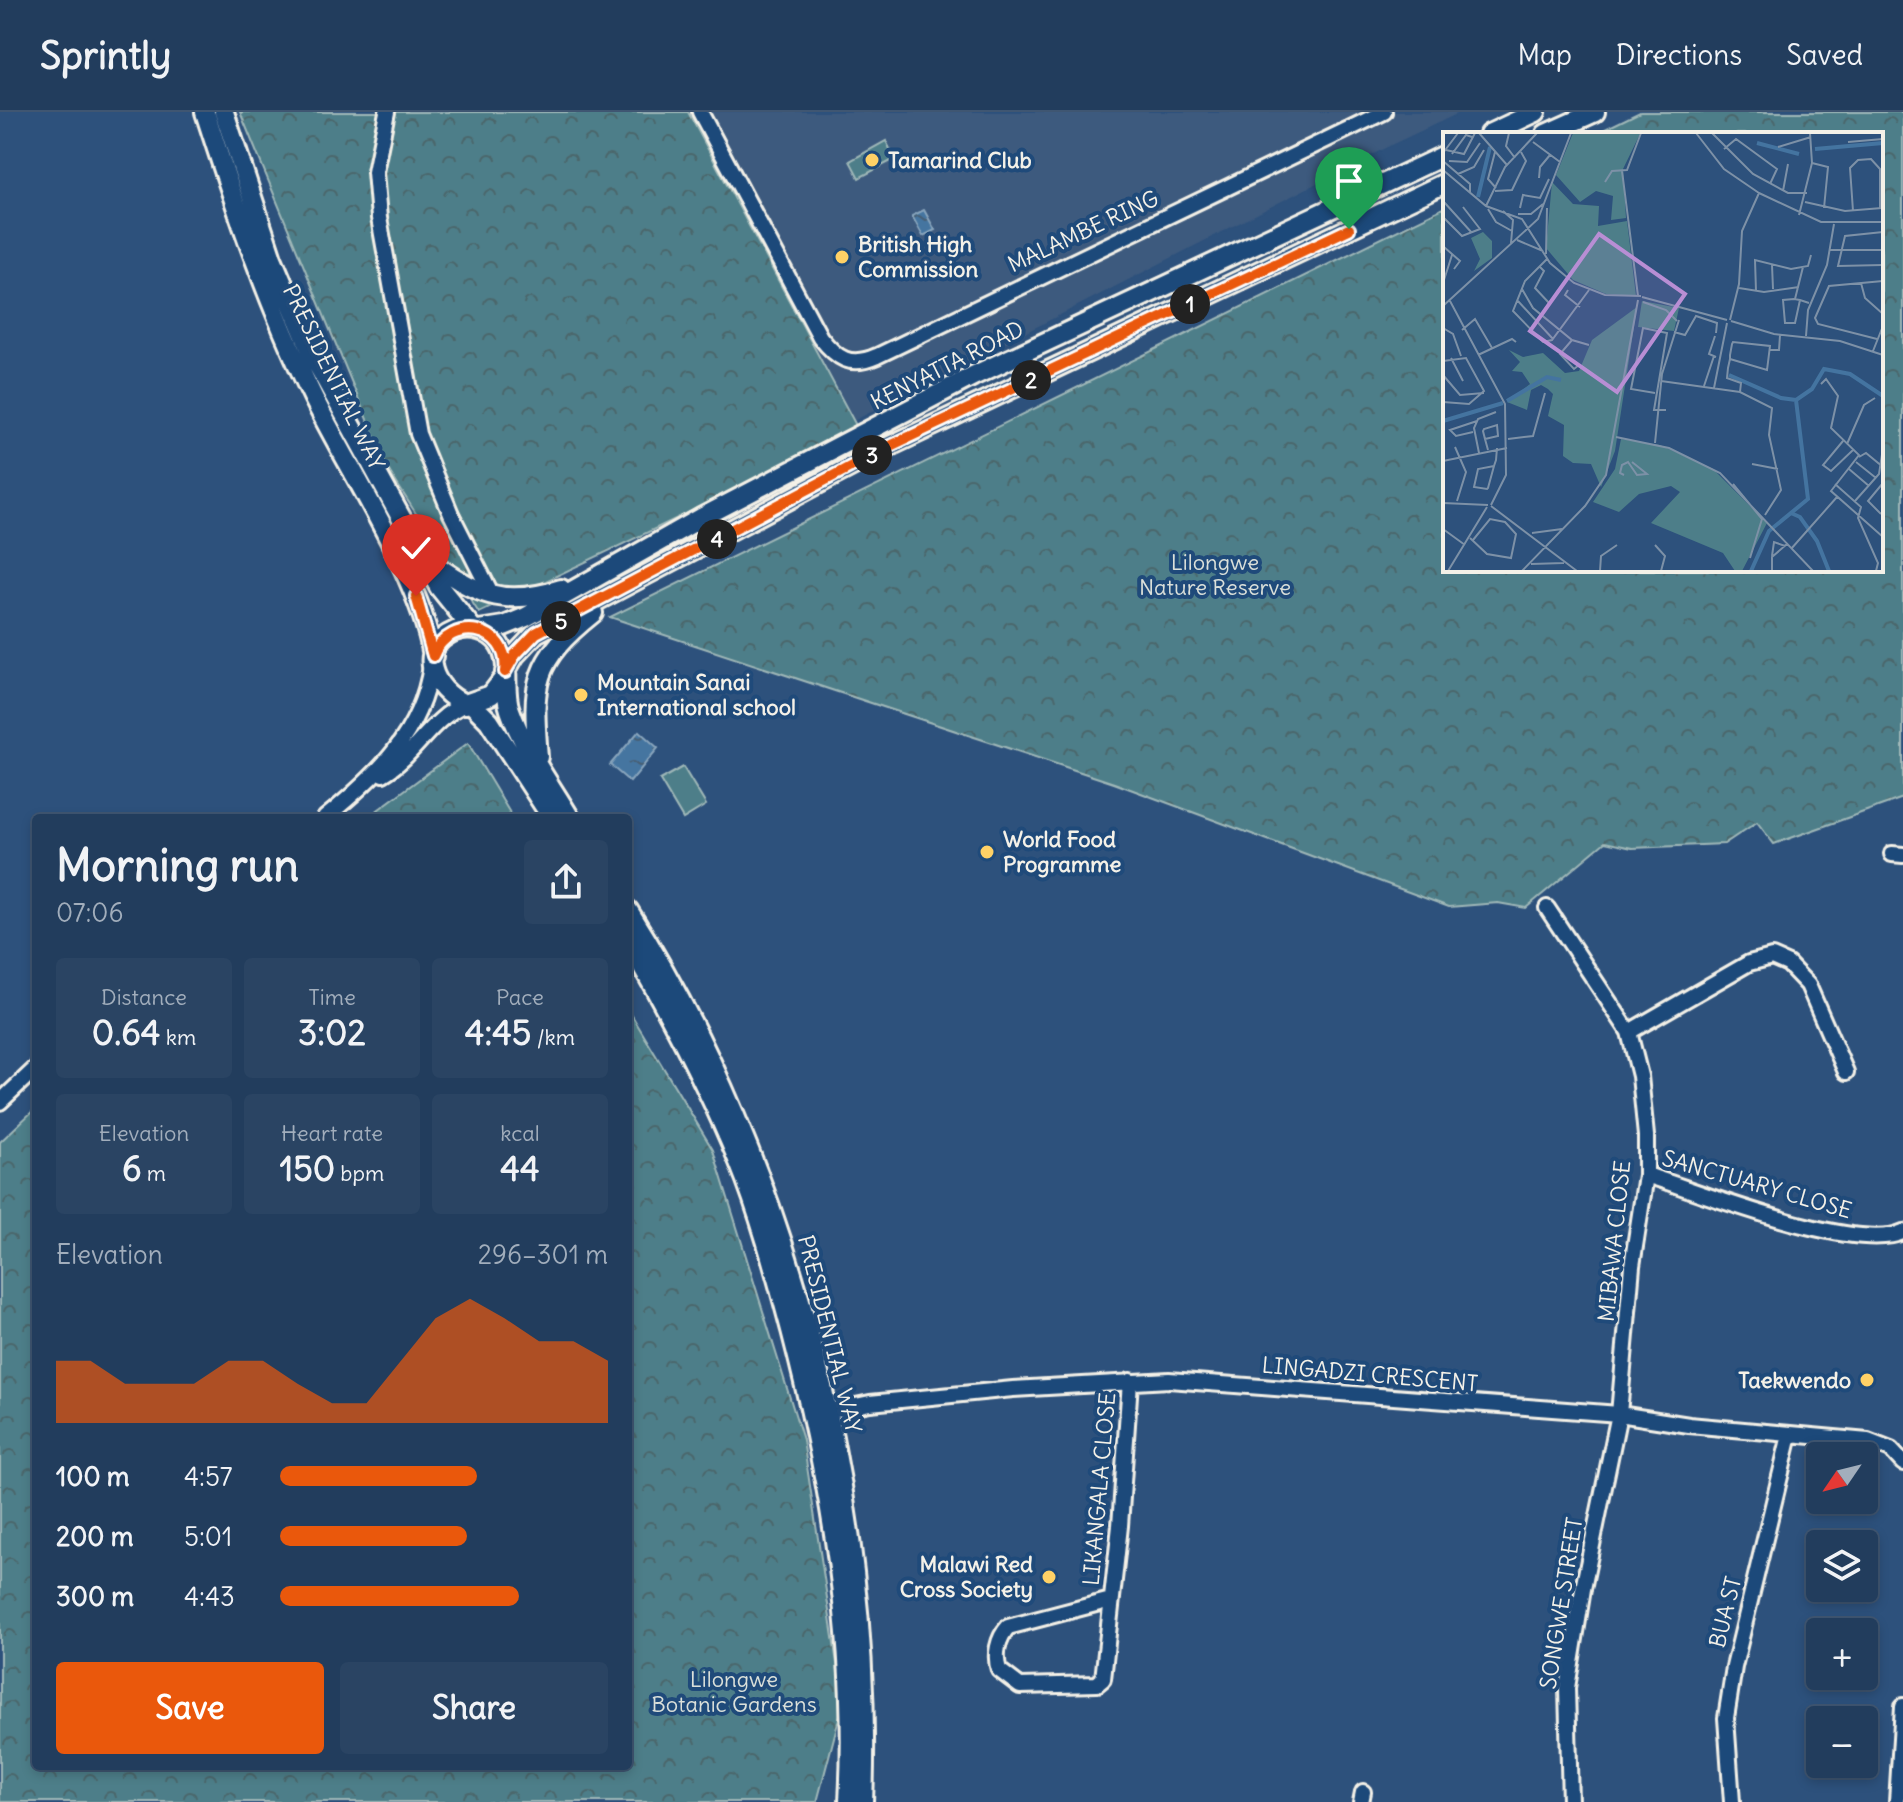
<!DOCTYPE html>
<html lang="en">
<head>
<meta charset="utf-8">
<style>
  :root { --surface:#223d5d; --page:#2a4463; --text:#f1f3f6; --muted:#a2aebc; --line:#3f5672; --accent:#ea580c }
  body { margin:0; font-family:Delius,sans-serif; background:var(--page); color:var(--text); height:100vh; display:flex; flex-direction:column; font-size:30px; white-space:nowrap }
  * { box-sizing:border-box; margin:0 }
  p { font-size:26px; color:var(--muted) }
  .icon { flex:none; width:44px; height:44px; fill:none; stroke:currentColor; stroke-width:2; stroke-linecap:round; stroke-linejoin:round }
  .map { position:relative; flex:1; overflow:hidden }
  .panel { position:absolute; left:32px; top:702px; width:600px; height:956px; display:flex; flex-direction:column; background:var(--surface); border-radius:8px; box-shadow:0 4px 12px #0003,0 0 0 2px var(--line) }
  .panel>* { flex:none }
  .needle { width:52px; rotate:235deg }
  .controls { position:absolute; left:1806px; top:1330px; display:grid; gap:16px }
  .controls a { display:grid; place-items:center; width:72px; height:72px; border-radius:8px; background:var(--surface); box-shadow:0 4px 12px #0003,0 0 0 2px var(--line); font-size:40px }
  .pin { position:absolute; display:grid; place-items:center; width:68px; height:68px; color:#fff; margin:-82px -34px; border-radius:50% 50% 50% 0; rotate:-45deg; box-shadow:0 0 8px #0007 }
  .pin .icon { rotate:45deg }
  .km { position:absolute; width:40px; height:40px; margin:-20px; border-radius:50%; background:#222; color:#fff; font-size:22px; line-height:40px; text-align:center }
  .round { display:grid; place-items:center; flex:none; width:84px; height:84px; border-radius:8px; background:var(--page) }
  .overview { display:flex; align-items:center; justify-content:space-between; height:136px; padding:0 24px }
  h1 { font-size:44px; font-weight:700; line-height:60px }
  .figures { display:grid; grid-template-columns:repeat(3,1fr); gap:12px; height:136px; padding:8px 24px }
  .figures div { display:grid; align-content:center; border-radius:8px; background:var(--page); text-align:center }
  .figures b { font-size:34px; font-weight:700 }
  .figures small { font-size:22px; font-weight:400 }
  .figures p { font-size:22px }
  .chart { height:224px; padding:16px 24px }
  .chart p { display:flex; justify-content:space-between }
  .chart svg { width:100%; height:144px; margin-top:8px; fill:var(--accent); opacity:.7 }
  .action { display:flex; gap:16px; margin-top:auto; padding:16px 24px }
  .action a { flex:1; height:92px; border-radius:8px; background:var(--accent); color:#fff; font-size:32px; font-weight:700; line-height:92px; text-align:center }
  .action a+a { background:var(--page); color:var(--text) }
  ul { padding:0 24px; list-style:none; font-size:26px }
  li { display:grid; grid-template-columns:128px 96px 1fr; align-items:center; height:60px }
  li i { height:20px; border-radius:10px; background:var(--accent) }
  header { display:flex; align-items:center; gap:48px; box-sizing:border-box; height:112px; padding:0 40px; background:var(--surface); border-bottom:2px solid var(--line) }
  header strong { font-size:38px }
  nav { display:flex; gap:44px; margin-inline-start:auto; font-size:28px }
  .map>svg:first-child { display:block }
  .built { fill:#3d5a7e }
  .forest { fill:url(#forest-crowns); stroke:#a0b8b8; stroke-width:2 }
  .green { fill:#4d7e89; stroke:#a0b8b8; stroke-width:2 }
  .water { fill:url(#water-ripples); stroke:#8aa6bd; stroke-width:2 }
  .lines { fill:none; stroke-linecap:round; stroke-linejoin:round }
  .street-casing { stroke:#f4f1e8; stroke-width:20 }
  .secondary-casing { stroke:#f4f1e8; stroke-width:24 }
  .street { stroke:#1f4a7a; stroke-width:14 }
  .secondary { stroke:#1f4a7a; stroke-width:18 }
  .route-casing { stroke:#fff; stroke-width:16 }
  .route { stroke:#ea580c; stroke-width:10 }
  .poi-dot { fill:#ffd166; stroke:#1f4a7a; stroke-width:3 }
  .labels { text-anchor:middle; stroke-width:8; stroke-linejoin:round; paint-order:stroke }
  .poi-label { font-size:22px; font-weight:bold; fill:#f4f1e8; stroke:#1f4a7a; text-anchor:start }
  .street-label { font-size:22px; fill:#f4f1e8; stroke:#1f4a7a }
  .park-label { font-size:22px; fill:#dbe0da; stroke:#1f4a7a }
  .inset-river { fill:none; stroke:#4474a0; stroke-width:4 }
  .inset-road { fill:none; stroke:#7d91a7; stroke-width:2 }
  .view { fill:#b88ed4; fill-opacity:0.15; stroke:#b88ed4; stroke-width:4 }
  .inset-edge { fill:none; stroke:#f4f1e8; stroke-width:4 }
</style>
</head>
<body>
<header>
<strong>Sprintly</strong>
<nav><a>Map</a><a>Directions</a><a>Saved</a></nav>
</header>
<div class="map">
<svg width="1903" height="1690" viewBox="0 0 1903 1690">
  <defs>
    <pattern id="forest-crowns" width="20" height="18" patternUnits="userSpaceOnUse" patternTransform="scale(2)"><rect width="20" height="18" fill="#4d7e89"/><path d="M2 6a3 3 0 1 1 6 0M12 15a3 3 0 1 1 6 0" fill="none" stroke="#4b666b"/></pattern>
    <pattern id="water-ripples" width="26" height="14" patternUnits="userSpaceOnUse" patternTransform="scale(2)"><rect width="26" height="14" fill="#4474a0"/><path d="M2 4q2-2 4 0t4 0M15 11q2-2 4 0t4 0" fill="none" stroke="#465e73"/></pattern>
  </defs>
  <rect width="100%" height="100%" fill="#2d517c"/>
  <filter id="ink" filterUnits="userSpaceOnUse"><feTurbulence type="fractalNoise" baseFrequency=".0125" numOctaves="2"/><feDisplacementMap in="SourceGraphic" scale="16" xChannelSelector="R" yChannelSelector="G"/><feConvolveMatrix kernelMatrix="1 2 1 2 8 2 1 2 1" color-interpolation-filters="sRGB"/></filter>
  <g filter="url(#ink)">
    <!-- built -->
    <path class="built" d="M284,0H1461L1393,32L487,497Z"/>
    <!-- forest -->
    <path class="forest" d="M240,0H688L859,319L479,501L387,356Z
      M1640,0H1903V686L1774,732L1757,710L1724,732L1632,736L1605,730L1526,796L1498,791L1449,795L1114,671L610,505L1445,95V458H1881V22H1595Z
      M468,631L513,706H367Z
      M628,897L713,1038L803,1328L843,1591L817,1690H0V1030L36,996V1654H628Z"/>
    <!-- green -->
    <path class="green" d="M886,29L895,47L859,66L850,49Z
      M683,655L706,693L683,707L660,668Z"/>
    <!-- water -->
    <path class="water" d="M924,98L935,118L923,124L912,104Z
      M639,619L658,636L630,670L610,653Z"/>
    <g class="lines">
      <defs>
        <path id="street" d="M387,0L375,60L379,106L418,322L451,402L491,481
          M700,0L820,225C837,247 850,256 877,244L1384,0
          M383,662C416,643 429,608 465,592
          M325,706C376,664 421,623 431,554
          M1892,742L1903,743
          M1547,796L1629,920L1640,964L1646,1024V1063L1632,1154L1619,1302L1583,1477L1567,1576L1570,1690
          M1629,920L1749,851L1772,845L1788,852L1808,873L1846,960
          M0,990L36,956
          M1646,1063C1701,1080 1855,1142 1903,1120
          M827,1300L870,1291L1013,1277L1169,1268L1619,1302L1689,1313L1868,1329L1891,1338L1903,1351
          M1111,1488L1008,1515C998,1526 994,1543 999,1558L1020,1574L1097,1572L1103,1567L1120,1414L1130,1269
          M1361,1690L1363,1680
          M1732,1690L1726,1606L1734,1555L1790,1323
          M1897,1690L1903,1594"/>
        <path id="secondary" d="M205,0C236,97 268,193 313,285C350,361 419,462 433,544
          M224,0L272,146L316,250L439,475L472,516
          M1489,22L1536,0
          M1546,22L1595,0
          M427,447C476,482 502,496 561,477
          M479,518L504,514L526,505L701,406L973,264L1445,43
          M505,560L515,543L536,521L888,335L1445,71
          M504,566L491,583L465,592C433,579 414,536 455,519C471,513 490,519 499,532C512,551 502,577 510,598C523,636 550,672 570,706
          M471,591L489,609L552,706
          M538,645C532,571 532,550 593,501
          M628,798C789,1052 875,1390 863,1690
          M628,829C669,900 708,974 739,1050C761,1104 776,1162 791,1218C831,1372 858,1531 849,1690"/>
      </defs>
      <!-- street casing -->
      <use href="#street" class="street-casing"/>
      <!-- secondary casing -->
      <use href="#secondary" class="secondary-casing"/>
      <!-- street -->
      <use href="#street" class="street"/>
      <!-- secondary -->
      <use href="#secondary" class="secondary"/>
    </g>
  </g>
  <g class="lines" filter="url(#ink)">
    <defs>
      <path id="route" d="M416,484L433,544C450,502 511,514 505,560L515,543L536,521L888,335L1349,117"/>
    </defs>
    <!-- route casing -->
    <use href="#route" class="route-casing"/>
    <!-- route -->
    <use href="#route" class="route"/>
  </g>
  <!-- markers -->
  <g class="poi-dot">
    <circle cx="872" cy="48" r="8"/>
    <circle cx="842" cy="145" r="8"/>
    <circle cx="581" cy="583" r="8"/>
    <circle cx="987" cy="740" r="8"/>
    <circle cx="1867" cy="1268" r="8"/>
    <circle cx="1049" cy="1465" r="8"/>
  </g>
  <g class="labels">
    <!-- poi labels -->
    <g class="poi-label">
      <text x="888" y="56">Tamarind Club</text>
      <text x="858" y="140">British High<tspan x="858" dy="25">Commission</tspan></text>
      <text x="597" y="578">Mountain Sanai<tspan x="597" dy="25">International school</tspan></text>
      <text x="1003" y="735">World Food<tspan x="1003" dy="25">Programme</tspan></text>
      <text x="1851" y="1276" text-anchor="end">Taekwendo</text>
      <text x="1033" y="1460" text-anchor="end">Malawi Red<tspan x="1033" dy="25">Cross Society</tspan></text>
    </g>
    <!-- street labels -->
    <g class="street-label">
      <text transform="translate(1083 119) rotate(-25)" y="8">MALAMBE RING</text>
      <text transform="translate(947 253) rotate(-27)" y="8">KENYATTA ROAD</text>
      <text transform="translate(334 265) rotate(64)" y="8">PRESIDENTIAL WAY</text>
      <text transform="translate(1757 1072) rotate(16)" y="8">SANCTUARY CLOSE</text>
      <text transform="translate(1614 1129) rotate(-84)" y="8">MIBAWA CLOSE</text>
      <text transform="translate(830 1222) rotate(76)" y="8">PRESIDENTIAL WAY</text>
      <text transform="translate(1370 1262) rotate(5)" y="8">LINGADZI CRESCENT</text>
      <text transform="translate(1099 1377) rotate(-85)" y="8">LIKANGALA CLOSE</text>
      <text transform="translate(1561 1491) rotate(-81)" y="8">SONGWE STREET</text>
      <text transform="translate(1725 1500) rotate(-76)" y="8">BUA ST</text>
    </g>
    <!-- park labels -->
    <g class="park-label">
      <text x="1215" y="458">Lilongwe<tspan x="1215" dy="25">Nature Reserve</tspan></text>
      <text x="734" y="1575">Lilongwe<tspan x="734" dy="25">Botanic Gardens</tspan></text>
    </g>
  </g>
  <!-- overview -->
  <g transform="translate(1443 20)">
    <rect width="440" height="440" fill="#2d517c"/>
    <path d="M130,1L197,2L180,37L183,86L168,88L170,64L153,59L137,70L113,43ZM109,50L130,72L156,74L155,94L184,89L193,164L163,162L130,148L103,116ZM199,169L236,176L231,199L195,195ZM194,175L172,319L158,355L148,332L130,331L120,324L121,293L105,284L110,262L105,257L98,253L88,258L84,278L64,270L87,252L79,240L69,239L77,230L66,218L80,225L100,221L122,241L136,239L149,208ZM178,307L217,313L270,337L324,391L299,439H292L280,421L208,391L237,360L228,354L196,362L176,380L150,370L172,337Z" fill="#4d7e89"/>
    <path d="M40,100L49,109V126L31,139L37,127L28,106Z" fill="#4d7e89"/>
    <path class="inset-river" d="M314,11L356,22M372,17L440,11M35,65L47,15M286,243L338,266L353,268M64,269L104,245L118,248M0,289L60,271M348,381L357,385L374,409L386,439M308,439L326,399L365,367L353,268L369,257L381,237L407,242L440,264"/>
    <path class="inset-road" d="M36,1L64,33M66,1L63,14L72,26M253,1L281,37L316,61L299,99L296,152L287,188M269,1L310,42L345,61H364M90,10L117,30M405,10L440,7M335,15L368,5M281,17L293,7L334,37L327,52M3,18L21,22L32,1M52,20L45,47L53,56M0,21L15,1M9,22L23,3L29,5M0,29L27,52V60M6,29L24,30L37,11M369,31L385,35L381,76M0,38L43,74L79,87L107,131L131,151L162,163L198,164M179,39L195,164M15,42L31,35L41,18M96,46L97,35L107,23M162,50L169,39L184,38L198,1M52,59L69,58L83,29L78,20M340,59L345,32M316,61L378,90H440M1,70L29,101M362,70L402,79L439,76M43,74L62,35L94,1M77,76L80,63L97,66L106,47M45,77L53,90L69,99M60,79L70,88L68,111M410,79L407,36L415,28L428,27L437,37V77M75,82H88L100,72M356,83L369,31L367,1M0,85L19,104L37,97L20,75M440,100L402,104L395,134L440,133M74,108L100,119M1,115L17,129L11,137M387,118H440M103,122L104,76M104,127L82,149L70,179L100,210L109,208L146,158M329,133L330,157M96,134L101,139L92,156L107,172M0,151L9,123M418,151L422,166L440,182M296,156L321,160L356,155M79,157L90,176L129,208L146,213M125,158L122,163L137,175M313,159L312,128L348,137L365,134L368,123M199,165L284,188M352,167L360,135M74,168L110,207M357,168L352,191H342L340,168L351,167L357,168L366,171M7,169L62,272L63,343L48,373M200,170L223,178L234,189M0,174L95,87L128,1M288,189L331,202L397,209L440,223M0,196L10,202L18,224M19,198L32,187L49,216M231,200L242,203L253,184L274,191L273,201M272,204L266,222L273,225M363,204L365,178L384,133L391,92M434,207L375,192L372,186L386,154L440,149M129,208L117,222L131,237L136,233M327,218H336L337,203M430,219L440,194M35,223L69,207L73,210M8,226L20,249M287,227L324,238L327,214L290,210L289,212L287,223V227L285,236L284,246L298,251L297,260M0,229L23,226L41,259L26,272L0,270M0,243L17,263L41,261M218,249L297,260L329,276L326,303L338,358L322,383M378,252L383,247L395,264L388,296L416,323L388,359L440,405M261,254L271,224M271,256L284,191M212,261L188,257L200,196L224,201L211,278H223M30,300L13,304L7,298L34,289M173,305L226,316L277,341L370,439M42,307L55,304L54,293L41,297L40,299L42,307L45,318M65,307L90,304L102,261M400,309L380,333L388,339L410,318M212,311L219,242L236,188M404,312L421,273L432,266M12,315L23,340L14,369M36,321L31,296L35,287L53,280M416,325L423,321L440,335M0,329L64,316M413,330L433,346M309,332L335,337M51,334L35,337L31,355L44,357L45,356L51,334L53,328L54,316M406,337L426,354M181,343L177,341L179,333L185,330L194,343L204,342L189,330M290,352L319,387L307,426M392,352L418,375L415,386L435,431L433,439M412,369L436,342L440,316M0,371L45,373M48,374L134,439M438,382L425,369L440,351M0,397L22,413M89,401L119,397M27,406L44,422L68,426L73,402L62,390L47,387L30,408M212,413L222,424L218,439M348,417L394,365M329,424L331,410L342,414M88,432L121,431M5,439L44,375M79,439L142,374L163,343L195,168M157,439L158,424L174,413M329,439V425L344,412"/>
    <path class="view" d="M156,102L242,162L174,260L87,199Z"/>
    <rect width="440" height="440" class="inset-edge"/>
  </g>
</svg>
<div class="controls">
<a><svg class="needle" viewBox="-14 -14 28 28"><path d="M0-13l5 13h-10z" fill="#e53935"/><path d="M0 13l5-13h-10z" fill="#a2aebc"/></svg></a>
<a><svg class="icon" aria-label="layers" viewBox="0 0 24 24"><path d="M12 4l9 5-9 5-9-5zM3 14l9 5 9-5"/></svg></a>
<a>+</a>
<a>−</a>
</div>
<div class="pin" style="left:1349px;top:117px;background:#1e9e55"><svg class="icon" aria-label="arrive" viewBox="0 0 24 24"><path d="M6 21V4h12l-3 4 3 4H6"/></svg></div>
<div class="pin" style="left:416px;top:484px;background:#d93025"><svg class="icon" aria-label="check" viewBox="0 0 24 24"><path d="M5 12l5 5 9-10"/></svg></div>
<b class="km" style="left:1190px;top:192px">1</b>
<b class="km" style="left:1031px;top:268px">2</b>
<b class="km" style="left:872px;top:343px">3</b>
<b class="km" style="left:717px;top:427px">4</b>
<b class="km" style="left:561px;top:509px">5</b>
<section class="panel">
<div class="overview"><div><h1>Morning run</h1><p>07:06</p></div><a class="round"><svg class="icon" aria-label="share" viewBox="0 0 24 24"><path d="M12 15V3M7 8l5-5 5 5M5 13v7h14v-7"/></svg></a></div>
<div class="figures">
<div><p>Distance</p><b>0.64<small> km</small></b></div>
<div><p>Time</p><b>3:02</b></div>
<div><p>Pace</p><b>4:45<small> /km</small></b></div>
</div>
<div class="figures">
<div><p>Elevation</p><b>6<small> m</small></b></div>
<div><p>Heart rate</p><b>150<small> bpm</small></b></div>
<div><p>kcal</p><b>44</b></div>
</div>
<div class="chart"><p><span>Elevation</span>296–301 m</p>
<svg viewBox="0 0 160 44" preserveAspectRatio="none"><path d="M0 44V25L10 25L20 32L30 32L40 32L50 25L60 25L70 32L80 38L90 38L100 25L110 12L120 6L130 12L140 19L150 19L160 25V44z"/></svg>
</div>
<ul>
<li><b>100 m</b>4:57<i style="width:60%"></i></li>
<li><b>200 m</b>5:01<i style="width:57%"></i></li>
<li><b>300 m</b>4:43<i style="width:73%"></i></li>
</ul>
<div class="action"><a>Save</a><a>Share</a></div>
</section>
</div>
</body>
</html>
